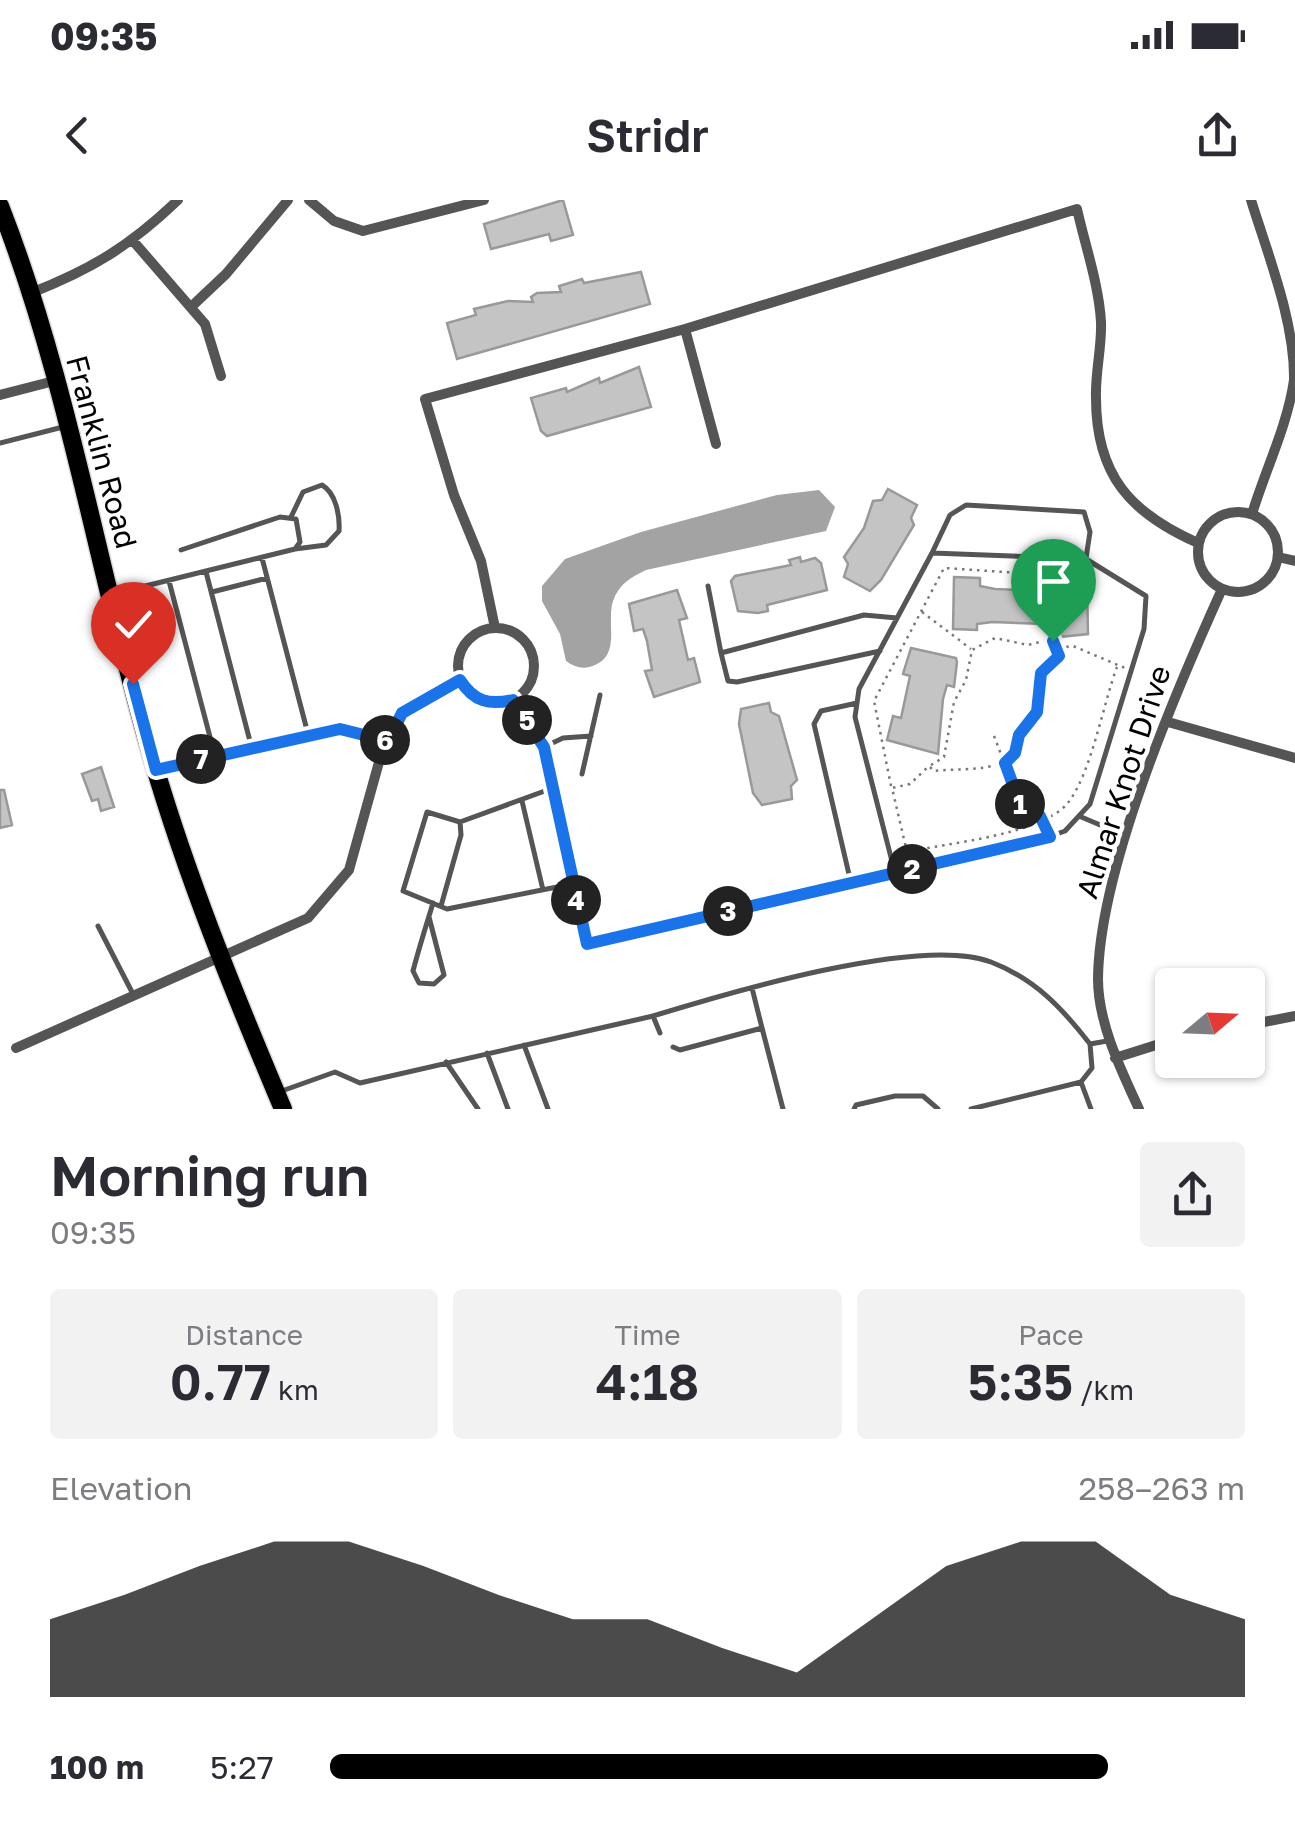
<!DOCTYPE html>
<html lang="en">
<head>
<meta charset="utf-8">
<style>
  :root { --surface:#fff; --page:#f2f2f3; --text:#2b2b33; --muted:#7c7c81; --accent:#000 }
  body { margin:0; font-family:"Golos Text",sans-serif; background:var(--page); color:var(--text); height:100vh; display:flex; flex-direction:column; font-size:38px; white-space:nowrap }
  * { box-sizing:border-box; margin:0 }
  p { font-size:32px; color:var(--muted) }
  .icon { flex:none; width:55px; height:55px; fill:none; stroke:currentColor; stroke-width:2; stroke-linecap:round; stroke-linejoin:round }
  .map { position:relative; height:909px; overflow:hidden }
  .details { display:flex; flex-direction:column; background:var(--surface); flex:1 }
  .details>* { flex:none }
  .needle { width:65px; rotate:71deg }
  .tools { position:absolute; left:1155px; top:768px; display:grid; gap:20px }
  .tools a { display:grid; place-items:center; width:110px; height:110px; border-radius:10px; background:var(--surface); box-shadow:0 2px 8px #0004; font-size:50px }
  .pin { position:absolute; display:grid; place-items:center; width:85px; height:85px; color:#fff; margin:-102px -42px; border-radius:50% 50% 50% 0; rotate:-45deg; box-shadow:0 0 10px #0007 }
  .pin .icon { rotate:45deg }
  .km { position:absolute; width:50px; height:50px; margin:-25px; border-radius:50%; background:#222; color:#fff; font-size:28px; line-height:50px; text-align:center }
  .round { display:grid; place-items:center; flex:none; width:105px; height:105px; border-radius:10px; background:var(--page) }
  .headline { display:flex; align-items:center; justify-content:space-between; height:170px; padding:0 50px }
  h1 { font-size:55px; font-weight:600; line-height:75px }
  .stats { display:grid; grid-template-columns:repeat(3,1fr); gap:15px; height:170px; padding:10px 50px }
  .stats div { display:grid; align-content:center; border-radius:10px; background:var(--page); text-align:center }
  .stats b { font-size:50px; font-weight:600 }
  .stats small { font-size:28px; font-weight:400 }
  .stats p { font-size:28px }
  .chart { height:280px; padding:20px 50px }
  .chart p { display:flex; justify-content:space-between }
  .chart svg { width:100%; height:180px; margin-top:10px; fill:var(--accent); opacity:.7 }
  ul { padding:0 50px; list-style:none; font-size:32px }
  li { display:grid; grid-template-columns:160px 120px 1fr; align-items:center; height:75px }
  li i { height:25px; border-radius:12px; background:var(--accent) }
  .status { display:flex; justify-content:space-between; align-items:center; height:70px; padding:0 50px; background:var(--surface); direction:ltr }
  .status svg { height:28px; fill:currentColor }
  header { display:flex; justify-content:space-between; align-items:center; height:130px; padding:0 50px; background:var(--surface); font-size:45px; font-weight:600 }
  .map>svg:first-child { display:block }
  .water { fill:#a3a3a3 }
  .building { fill:#c4c4c4; stroke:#999; stroke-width:2.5 }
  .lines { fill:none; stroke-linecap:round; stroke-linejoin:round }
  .primary-casing { stroke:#dbdbdb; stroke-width:21 }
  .path { stroke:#777; stroke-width:2.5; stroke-dasharray:2.5 5; stroke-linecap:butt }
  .service { stroke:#555; stroke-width:5 }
  .minor { stroke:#555; stroke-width:10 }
  .primary { stroke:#000; stroke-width:18 }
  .route-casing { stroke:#fff; stroke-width:20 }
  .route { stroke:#1a73e8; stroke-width:12 }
  .labels { text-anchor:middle; stroke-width:9; stroke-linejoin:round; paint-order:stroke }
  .street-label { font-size:30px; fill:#000; stroke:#fff }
</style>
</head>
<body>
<div class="status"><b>09:35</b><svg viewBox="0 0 49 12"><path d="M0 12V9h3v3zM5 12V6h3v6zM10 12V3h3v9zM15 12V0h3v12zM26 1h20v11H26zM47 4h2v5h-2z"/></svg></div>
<header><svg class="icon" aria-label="back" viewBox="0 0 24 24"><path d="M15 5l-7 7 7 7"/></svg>Stridr<svg class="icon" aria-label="share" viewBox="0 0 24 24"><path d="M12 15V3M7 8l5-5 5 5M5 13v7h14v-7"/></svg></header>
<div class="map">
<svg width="1295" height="909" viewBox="0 0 1295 909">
  <rect width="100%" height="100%" fill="#fff"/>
  <!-- water -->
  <path class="water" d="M819,290L835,307L826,331L646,370C631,377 619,384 613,401C606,423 621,454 595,465C584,470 576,468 566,461L560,434L542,401V386L565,359L641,332L777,295Z"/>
  <!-- building -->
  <path class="building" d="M563,0L573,35L551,41L549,34L491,49L484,24Z
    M641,72L650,104L457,159L447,123L476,115L474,109L508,101L533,102L531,97L537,93L561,92L559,86L582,79L584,83Z
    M639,167L651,207L547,236L541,231L531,198L566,188L567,192L599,178L600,183Z
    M888,289L917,305L911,318L914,325L881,380L870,391L844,377L848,364L844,357L864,328L873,301L882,300Z
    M800,357L801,362L815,358L821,363L827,390L767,405L768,411L758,413L738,411L731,381L735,376L791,365L789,360Z
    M954,377L980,378V386L995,389L1046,391L1061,389V382L1087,384L1088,434L1059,437V428L1046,424L992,422L977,424V430L953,429Z
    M677,390L687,418L679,420L688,460L694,458L700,482L654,497L645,471L652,470L647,441L643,429L634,431L629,404Z
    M911,448L956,458L957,462L954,487L947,485L943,499L938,554L887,540L893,516L901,518L910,476L903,474Z
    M769,503L771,512L779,516L797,580L791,586L792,599L762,605L753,593L739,524L741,509Z
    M101,567L114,607L101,611L98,599L92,601L82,574Z
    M0,590H4L12,625L0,628Z"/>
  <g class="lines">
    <defs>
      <path id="primary" d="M0,6C69,182 98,373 151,554C186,675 234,793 283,909"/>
    </defs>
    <!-- primary casing -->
    <use href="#primary" class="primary-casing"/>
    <!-- path -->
    <path class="path" d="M922,412L971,449
      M1117,467C1103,504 1091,575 1067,604C1040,635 947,643 907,652L892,588L910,584L929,566L934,571C957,568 992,572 1011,558L1019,535L1037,512L1041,473L1058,458L1059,448L1073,446L1125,468
      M994,536L1020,604L1040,617L1045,626
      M931,565L944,557L954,502L966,480L972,450L995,438L1028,445L1048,440L1059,447
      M891,586L874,501L944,368L1079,377"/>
    <!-- service -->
    <path class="service" d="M0,243L63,227
      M291,317L303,292L322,285C336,293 340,316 339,331L326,345L295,349
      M932,353L950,315L966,305L1084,312L1090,332L1086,358
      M262,358L308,534
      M206,372L252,549
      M169,381L215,556
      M708,386L721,453L864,415L897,418
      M212,392L267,378
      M113,394L295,349L300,342L296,319L280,317L181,350
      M721,453L728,481L737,482L880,451
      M513,500L544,547L587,744L1032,643L1065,631L1090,604L1144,429L1146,396L1086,359L932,353L859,489L855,517L895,673
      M544,547L563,538L591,536
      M158,570L340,529L386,541
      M582,574L600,495
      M553,588L460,622L427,612L403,691L447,709L572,684
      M522,601L543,690
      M1079,616L1126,636
      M851,683L814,524L821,511L857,503
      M441,706L461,635L460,622
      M429,717L444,775L434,784L419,783L413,771C419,748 426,726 433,703
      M98,726L133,794
      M752,788L762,828
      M653,816C728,793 920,735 991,762C1035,779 1062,808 1090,844
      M524,845L548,909
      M673,847L680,850L762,828L783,909
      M487,853L508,909
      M446,862L478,909
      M1081,882L1091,909
      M279,892L335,872L360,883L653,816L660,833
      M854,909L856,905L895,896H923L938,909
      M971,909L1081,882L1092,868L1090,844L1107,841"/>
    <!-- minor -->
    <path class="minor" d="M309,0L334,21L363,31L484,0
      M1251,0C1268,55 1295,122 1294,180C1288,224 1265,271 1252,314
      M134,42L205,124L221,176
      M31,93C92,69 130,46 178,0
      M191,107L226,74L288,0
      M685,129L716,244
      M0,195L54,181
      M1198 352a40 40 0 1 1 80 0a40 40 0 1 1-80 0Z
      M1278,357L1295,361
      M495,428L481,361L454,295L425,199L685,129L1077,9C1085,45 1099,85 1101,122C1102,147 1095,173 1096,198C1096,275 1130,313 1198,343
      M458 466a38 38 0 1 1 76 0a38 38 0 1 1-76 0Z
      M1168,522L1295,558
      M1248,825L1295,816
      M16,848L308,718L349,670L381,555L403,513L461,480
      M1115,858L1172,840
      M1139,909C1121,870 1098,823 1098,779C1099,669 1176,491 1222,389"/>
    <!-- primary -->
    <use href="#primary" class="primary"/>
  </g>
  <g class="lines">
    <defs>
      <path id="route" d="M133,484L156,570L340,529L388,541L402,513L460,480C474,502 489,505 513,500L544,547L587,744L1050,637L1040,616L1020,604L1005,563L1015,553L1019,535L1037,512L1041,473L1059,456L1053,441"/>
    </defs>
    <!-- route casing -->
    <use href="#route" class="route-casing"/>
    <!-- route -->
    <use href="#route" class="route"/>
  </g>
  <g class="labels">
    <!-- street labels -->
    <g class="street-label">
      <text transform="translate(101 252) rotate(75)" y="10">Franklin Road</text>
      <text transform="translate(1124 582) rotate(-72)" y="10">Almar Knot Drive</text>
    </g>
  </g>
</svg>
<div class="tools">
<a><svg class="needle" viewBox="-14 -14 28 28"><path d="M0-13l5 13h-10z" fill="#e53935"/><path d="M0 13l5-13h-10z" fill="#7c7c81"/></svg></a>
</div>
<div class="pin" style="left:1053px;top:441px;background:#1e9e55"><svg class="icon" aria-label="arrive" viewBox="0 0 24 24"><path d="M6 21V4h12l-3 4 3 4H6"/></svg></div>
<div class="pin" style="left:133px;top:484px;background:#d93025"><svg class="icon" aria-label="check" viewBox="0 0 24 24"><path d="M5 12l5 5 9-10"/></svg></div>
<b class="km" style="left:1020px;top:604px">1</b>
<b class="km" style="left:912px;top:669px">2</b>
<b class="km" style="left:728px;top:711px">3</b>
<b class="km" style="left:576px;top:700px">4</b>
<b class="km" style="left:527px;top:520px">5</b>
<b class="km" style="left:385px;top:540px">6</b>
<b class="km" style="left:201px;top:559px">7</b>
</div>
<section class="details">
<div class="headline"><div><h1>Morning run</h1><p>09:35</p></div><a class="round"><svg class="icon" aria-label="share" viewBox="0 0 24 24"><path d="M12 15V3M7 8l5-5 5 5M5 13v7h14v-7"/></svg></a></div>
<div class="stats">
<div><p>Distance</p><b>0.77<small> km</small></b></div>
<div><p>Time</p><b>4:18</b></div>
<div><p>Pace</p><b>5:35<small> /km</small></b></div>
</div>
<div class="chart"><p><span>Elevation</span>258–263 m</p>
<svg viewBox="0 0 160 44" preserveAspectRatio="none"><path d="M0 44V25L10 19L20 12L30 6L40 6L50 12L60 19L70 25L80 25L90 32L100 38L110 25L120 12L130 6L140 6L150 19L160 25V44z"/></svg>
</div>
<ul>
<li><b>100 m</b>5:27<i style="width:85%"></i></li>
</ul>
</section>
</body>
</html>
